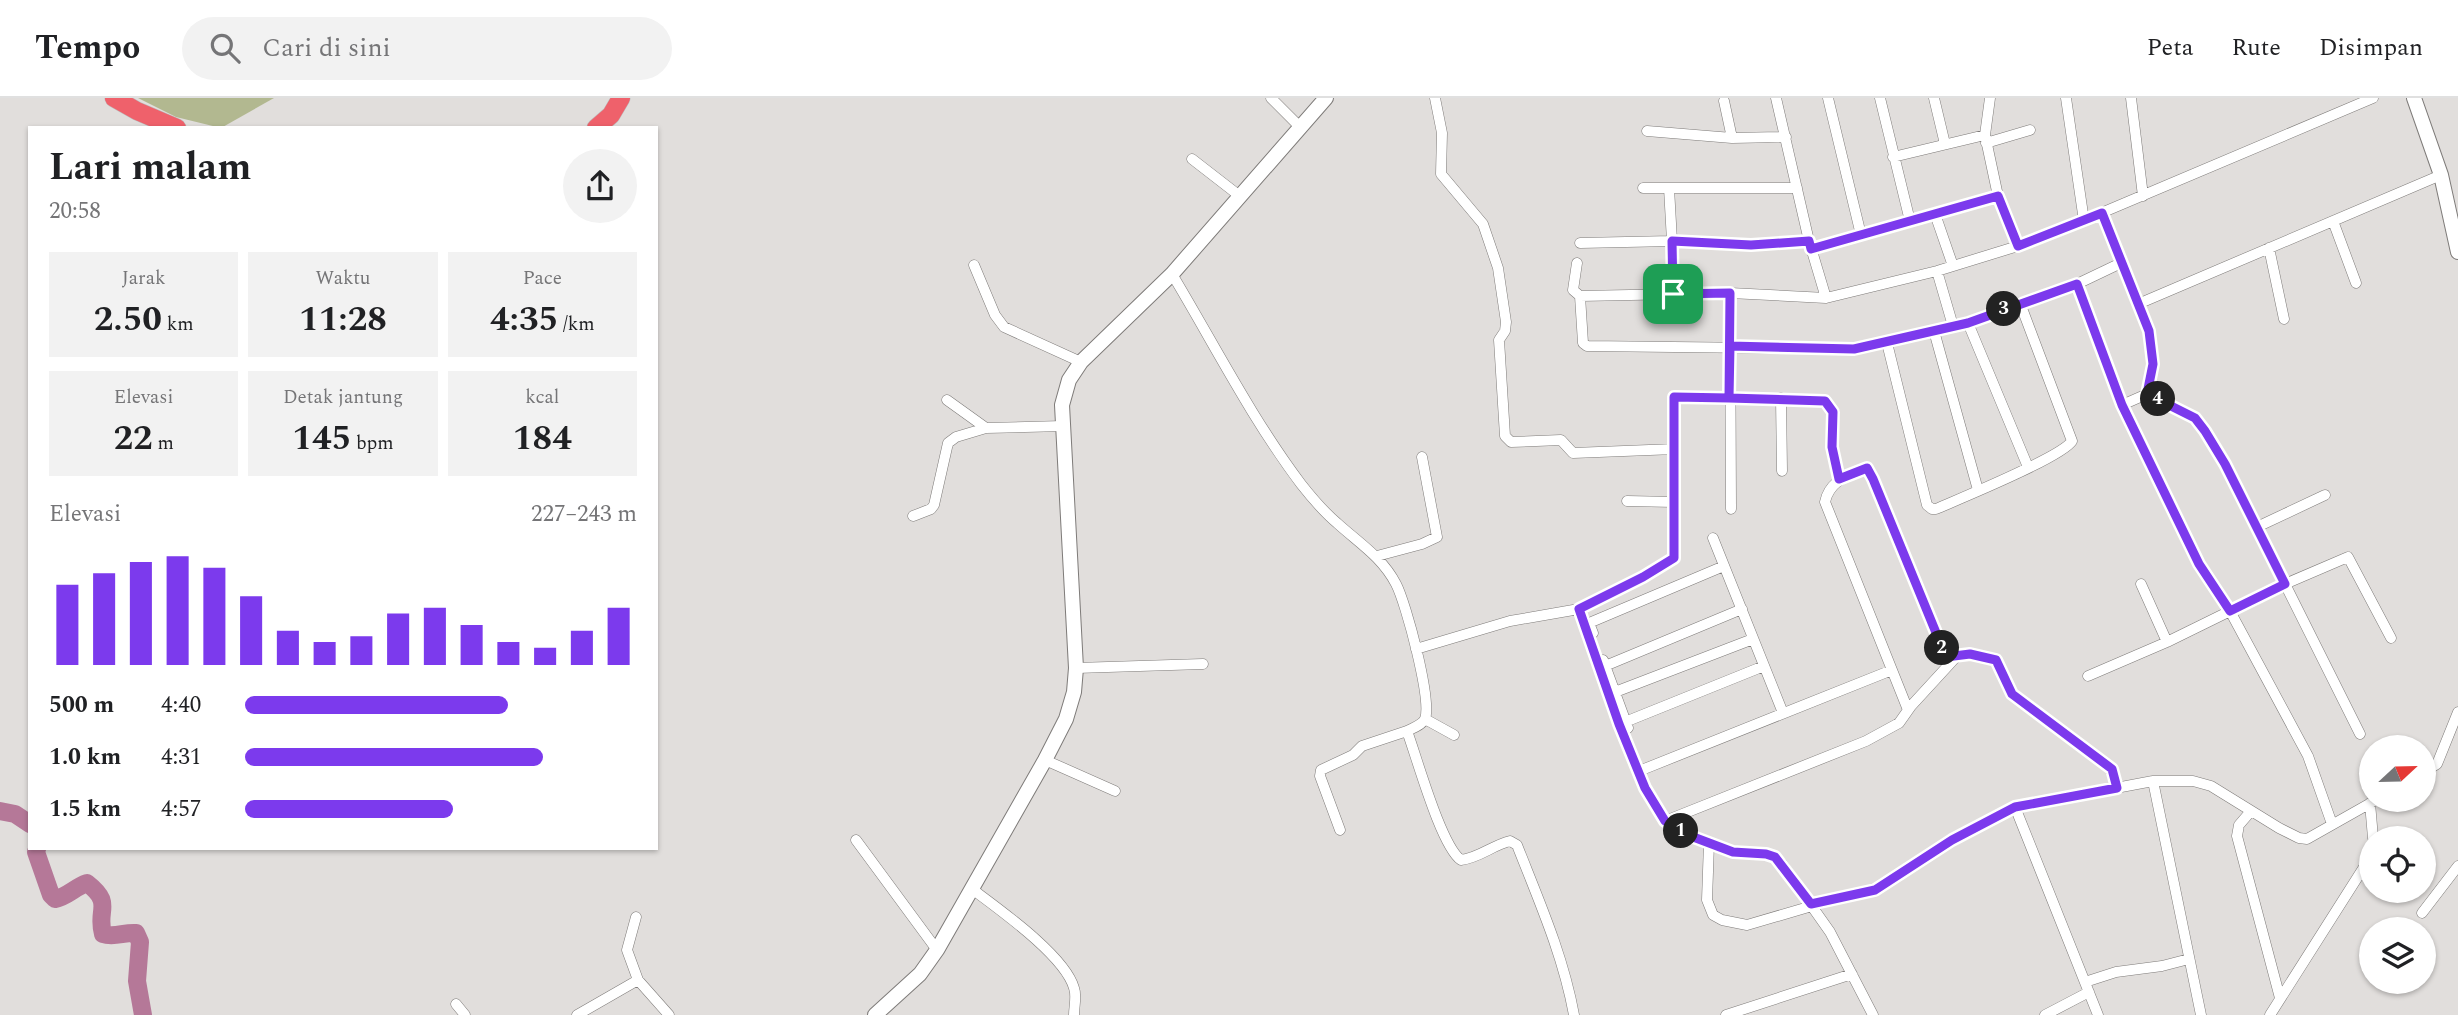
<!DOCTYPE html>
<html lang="id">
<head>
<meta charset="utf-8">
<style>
  :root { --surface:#fff; --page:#f2f2f2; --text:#202124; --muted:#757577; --line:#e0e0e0; --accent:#7c3aed }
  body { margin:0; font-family:Spectral,serif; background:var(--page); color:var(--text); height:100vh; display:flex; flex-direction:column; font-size:26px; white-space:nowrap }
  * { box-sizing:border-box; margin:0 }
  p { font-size:23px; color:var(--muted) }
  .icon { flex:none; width:38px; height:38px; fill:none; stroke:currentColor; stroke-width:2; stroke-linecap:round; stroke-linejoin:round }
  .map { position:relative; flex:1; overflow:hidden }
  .panel { position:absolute; left:28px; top:28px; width:630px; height:724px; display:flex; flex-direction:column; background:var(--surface); border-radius:0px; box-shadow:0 2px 5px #0004 }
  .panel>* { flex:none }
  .needle { width:46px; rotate:68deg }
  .fabs { position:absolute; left:2359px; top:637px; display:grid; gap:14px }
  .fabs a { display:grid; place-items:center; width:77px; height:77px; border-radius:50%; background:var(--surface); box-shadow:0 2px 5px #0004; font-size:35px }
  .pin { position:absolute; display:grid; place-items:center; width:60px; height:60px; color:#fff; margin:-30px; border-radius:14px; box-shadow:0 4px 10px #0006 }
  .km { position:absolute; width:35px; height:35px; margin:-18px; border-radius:50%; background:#222; color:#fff; font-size:19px; line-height:35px; text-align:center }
  .round { display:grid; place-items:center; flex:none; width:74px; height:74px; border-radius:37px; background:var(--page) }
  .headline { display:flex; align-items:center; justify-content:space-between; height:119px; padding:0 21px }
  h1 { font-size:38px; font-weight:700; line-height:52px }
  .stats { display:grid; grid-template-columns:repeat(3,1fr); gap:10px; height:119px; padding:7px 21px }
  .stats div { display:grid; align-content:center; border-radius:0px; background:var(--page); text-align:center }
  .stats b { font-size:35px; font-weight:700 }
  .stats small { font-size:19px; font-weight:400 }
  .stats p { font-size:19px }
  .chart { height:196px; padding:14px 21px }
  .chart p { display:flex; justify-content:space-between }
  .chart svg { width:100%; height:126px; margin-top:7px; stroke:var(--accent); stroke-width:6 }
  ul { padding:0 21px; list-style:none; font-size:23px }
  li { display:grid; grid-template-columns:112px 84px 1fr; align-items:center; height:52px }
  li i { height:18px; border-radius:9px; background:var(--accent) }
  header { display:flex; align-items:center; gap:42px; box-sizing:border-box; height:98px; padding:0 35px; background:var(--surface); border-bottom:2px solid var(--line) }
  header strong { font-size:33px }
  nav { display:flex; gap:38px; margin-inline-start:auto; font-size:24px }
  .search { width:490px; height:63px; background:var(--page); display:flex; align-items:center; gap:18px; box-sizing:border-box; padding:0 24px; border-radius:38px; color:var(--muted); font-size:26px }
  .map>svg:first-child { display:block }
  .green { fill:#b2b890 }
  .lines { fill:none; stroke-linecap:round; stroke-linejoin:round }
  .river { stroke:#b57898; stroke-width:18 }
  .street-casing { stroke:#7e7b79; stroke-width:11 }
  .secondary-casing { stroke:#7e7b79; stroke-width:16 }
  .highway-casing { stroke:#bbb; stroke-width:19 }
  .street { stroke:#fff; stroke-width:10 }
  .secondary { stroke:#fff; stroke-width:14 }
  .highway { stroke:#ef616b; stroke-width:18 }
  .route-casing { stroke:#fff; stroke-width:14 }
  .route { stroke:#7c3aed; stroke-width:9 }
</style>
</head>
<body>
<header>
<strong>Tempo</strong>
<div class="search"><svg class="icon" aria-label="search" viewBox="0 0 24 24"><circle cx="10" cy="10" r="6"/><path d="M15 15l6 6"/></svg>Cari di sini</div>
<nav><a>Peta</a><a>Rute</a><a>Disimpan</a></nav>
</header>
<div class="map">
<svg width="2458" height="917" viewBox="0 0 2458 917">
  <rect width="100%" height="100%" fill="#e1dedc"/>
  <!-- green -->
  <path class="green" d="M138,0H274L221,30L176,19Z"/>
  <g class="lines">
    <!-- river -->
    <path class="river" d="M0,713L15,716L30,726
      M37,751L36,754L51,797L55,801C67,799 75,789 87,785C114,806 96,811 103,836C114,840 124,834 136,835L140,844L137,883L143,917"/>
    <defs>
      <path id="street" d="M1271,0L1301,30
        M1435,0L1442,35L1441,76L1483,126L1498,170L1506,224L1505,233L1499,242L1505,338L1511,344L1561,342L1573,355L1675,351
        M1776,0L1809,143L1826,200
        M1828,0L1861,137
        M1880,0L1910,123
        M1934,0L1945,46
        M1990,0L1985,37L1998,98
        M2066,0L2084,123
        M2131,0L2143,98
        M1724,3L1732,40
        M1647,33L1732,40L1786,39
        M1986,45L2030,32
        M1893,59L1985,37
        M1192,61L1241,99
        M1643,90H1797
        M1935,116L1953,168
        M2333,123L2356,185
        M1580,145L1672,143L1669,90
        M2269,150L2284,221
        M1811,151L1998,98L2018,148
        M1577,165L1573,192L1580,198
        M2121,165L2077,186L1968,225L1854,251L1587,248L1583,245L1580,198L1730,195L1826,200L1937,173L2018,148L2061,132L2373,0
        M974,167L995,217L1004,229L1081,264
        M1937,173L1953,228
        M1172,176C1214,246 1252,321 1301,386C1312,400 1324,414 1337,425C1359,445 1382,459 1396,486C1406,505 1432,602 1425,621C1422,627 1413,630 1407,633C1417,660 1441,748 1461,762C1479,760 1493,747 1510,743L1517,747C1539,803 1563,857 1574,917
        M2077,186L2122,307L2199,466L2230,513L2308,658L2332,726
        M1730,195L1731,411
        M1673,196L1672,143L1751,147L1809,143
        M2138,206L2441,77
        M1968,225L2028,369
        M1934,233L1978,392
        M1887,245L1927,407L1932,411H1936C1959,401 2062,359 2072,343L2020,205
        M1781,300L1782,373
        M947,302L986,330L1063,328
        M2122,307L2147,296
        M1627,403L1674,404
        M913,418L931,411L934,407L948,345L956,339L986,330
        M2257,429L2325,397
        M1713,440L1783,615
        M1377,458L1422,446L1437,439L1422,359
        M2141,486L2167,544
        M1579,511L1612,608L1645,690L1665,723L1688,737L1733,754L1766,756L1775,759L1782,766L1830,834L1873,917
        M1593,535L1589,525L1724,468
        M1416,551L1510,523L1579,511L1643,479L1673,460L1674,299L1825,303L1834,314L1832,349L1839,381
        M1603,562L1628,630
        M1605,568L1742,511
        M1076,570L1203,566
        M1892,572L1825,404C1829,384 1849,375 1867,371L1873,381L1946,559H1956
        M2088,578L2167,544L2285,486L2225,366L2205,333L2195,320L2147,296L2153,266L2149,233L2102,115
        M1615,594L1753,541
        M1425,621L1454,637
        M1625,624L1764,568
        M2360,636L2285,486L2348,459L2391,540
        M1045,662L1115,693
        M1644,671L1892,572L1908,612
        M2424,674L2437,666L2458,614
        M2153,683L2201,917
        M2370,705L2373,740
        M2015,709L2098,917
        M2251,713L2239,727L2237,738L2280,900
        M1665,723L1866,643L1899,625L1911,608L1956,559L1970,556L1996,562L2012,595L2112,671L2117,690
        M1340,732L1320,678L1321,672L1353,657L1362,648L1407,633
        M856,742L937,852
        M1709,745L1707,802L1713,817L1722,822L1747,827L1812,808
        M972,791C1000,812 1065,858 1074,890C1077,898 1074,908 1074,917
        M1811,806L1875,792L1952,742L2015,709L2153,683H2193L2211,688L2279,730L2299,740L2307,741L2376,702
        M2422,815L2458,768
        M636,819L627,852L638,882
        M2085,884L2116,874L2162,868L2189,861
        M456,906L465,917
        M577,917L638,882L669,917
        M1726,917L1852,876
        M2045,917L2089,894
        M2270,917L2371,758"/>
      <path id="secondary" d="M2414,0L2441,77L2458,154
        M875,917L920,876L937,852L1045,662L1066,621L1074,594L1076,570L1062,307L1069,282L1081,264L1172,176L1326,0"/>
      <path id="highway" d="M114,0L137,13L177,30
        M596,30L611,17L621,0"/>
    </defs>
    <!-- street casing -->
    <use href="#street" class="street-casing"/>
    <!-- secondary casing -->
    <use href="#secondary" class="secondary-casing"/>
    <!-- highway casing -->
    <use href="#highway" class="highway-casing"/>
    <!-- street -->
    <use href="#street" class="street"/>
    <!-- secondary -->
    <use href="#secondary" class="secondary"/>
    <!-- highway -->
    <use href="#highway" class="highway"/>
  </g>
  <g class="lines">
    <defs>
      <path id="route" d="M1673,196L1730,195L1729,300L1674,299V460L1643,479L1579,511L1619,626L1645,690L1665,723L1688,737L1733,754L1766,756L1775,759L1811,806L1875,792L1952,742L2015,709L2117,690L2112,671L2012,596L1996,562L1970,556L1946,559L1873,381L1867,370L1839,381L1832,349L1833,314L1825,303L1729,300L1730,248L1854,251L1968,225L2077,186L2122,307L2199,466L2230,513L2285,486L2225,366L2205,333L2195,320L2147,296L2153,266L2149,233L2102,115L2018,148L1998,98L1811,151L1809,143L1751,147L1672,143L1673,196"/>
    </defs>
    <!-- route casing -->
    <use href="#route" class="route-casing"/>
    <!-- route -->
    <use href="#route" class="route"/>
  </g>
</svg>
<div class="fabs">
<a><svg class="needle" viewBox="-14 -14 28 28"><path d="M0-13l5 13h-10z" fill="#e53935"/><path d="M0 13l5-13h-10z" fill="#757577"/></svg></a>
<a><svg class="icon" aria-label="locate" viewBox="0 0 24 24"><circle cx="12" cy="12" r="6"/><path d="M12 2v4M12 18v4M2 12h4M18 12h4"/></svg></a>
<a><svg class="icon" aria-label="layers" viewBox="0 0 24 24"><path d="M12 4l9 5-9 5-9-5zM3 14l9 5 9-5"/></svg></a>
</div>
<div class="pin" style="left:1673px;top:196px;background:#1e9e55"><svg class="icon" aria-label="arrive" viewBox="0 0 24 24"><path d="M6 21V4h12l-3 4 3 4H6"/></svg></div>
<b class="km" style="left:1681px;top:733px">1</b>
<b class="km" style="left:1942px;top:550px">2</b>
<b class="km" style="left:2004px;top:211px">3</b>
<b class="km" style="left:2158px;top:301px">4</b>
<section class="panel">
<div class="headline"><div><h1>Lari malam</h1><p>20:58</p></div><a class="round"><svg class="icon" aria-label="share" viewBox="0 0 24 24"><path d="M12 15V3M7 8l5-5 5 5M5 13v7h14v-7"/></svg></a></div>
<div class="stats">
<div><p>Jarak</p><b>2.50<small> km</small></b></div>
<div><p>Waktu</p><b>11:28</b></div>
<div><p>Pace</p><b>4:35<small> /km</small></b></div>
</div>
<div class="stats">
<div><p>Elevasi</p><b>22<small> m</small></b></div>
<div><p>Detak jantung</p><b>145<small> bpm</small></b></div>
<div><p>kcal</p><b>184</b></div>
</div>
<div class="chart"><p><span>Elevasi</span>227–243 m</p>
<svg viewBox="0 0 160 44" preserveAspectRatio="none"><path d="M5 44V16M15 44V12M25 44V8M35 44V6M45 44V10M55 44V20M65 44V32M75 44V36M85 44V34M95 44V26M105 44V24M115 44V30M125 44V36M135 44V38M145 44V32M155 44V24"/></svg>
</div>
<ul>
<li><b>500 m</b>4:40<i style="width:67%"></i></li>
<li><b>1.0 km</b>4:31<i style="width:76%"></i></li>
<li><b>1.5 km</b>4:57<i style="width:53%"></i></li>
</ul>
</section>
</div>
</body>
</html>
